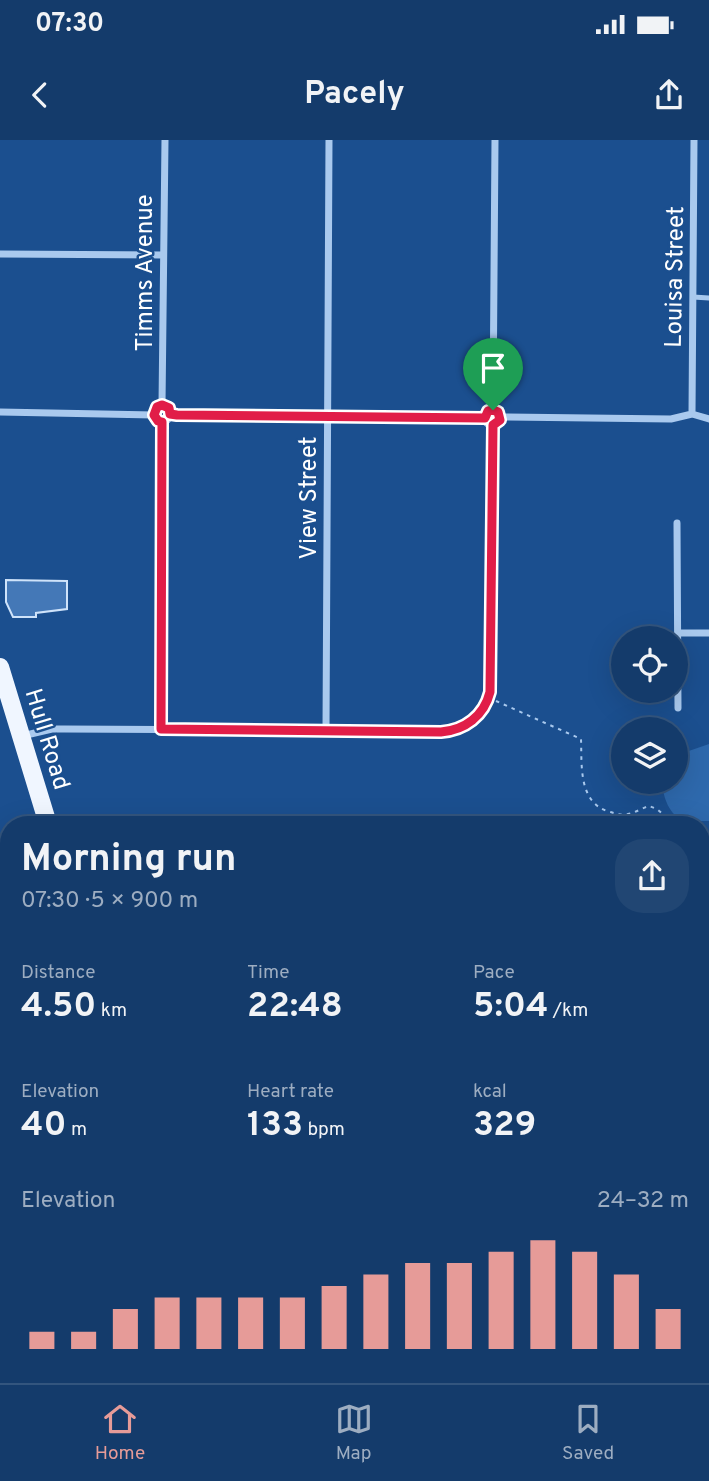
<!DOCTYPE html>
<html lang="en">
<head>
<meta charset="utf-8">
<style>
  :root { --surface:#143b6b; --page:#214673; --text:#f1f3f6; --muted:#9dadc1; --line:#33557e; --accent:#e69b98 }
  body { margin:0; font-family:Overpass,sans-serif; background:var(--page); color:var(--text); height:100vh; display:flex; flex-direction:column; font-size:26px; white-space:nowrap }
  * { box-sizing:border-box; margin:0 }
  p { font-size:23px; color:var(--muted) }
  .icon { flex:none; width:38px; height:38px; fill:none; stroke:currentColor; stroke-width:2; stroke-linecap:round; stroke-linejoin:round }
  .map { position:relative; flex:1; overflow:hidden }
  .side { position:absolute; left:0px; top:676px; width:710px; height:569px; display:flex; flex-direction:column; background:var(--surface); border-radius:28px 28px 0 0; box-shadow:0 7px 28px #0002,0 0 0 2px var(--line) }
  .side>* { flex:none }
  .controls { position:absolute; left:611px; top:486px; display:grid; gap:14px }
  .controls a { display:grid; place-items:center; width:77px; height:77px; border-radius:50%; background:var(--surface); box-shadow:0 7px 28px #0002,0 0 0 2px var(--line); font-size:35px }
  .pin { position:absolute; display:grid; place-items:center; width:60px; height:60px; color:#fff; margin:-72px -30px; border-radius:50% 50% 50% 0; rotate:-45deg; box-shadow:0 0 7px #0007 }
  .pin .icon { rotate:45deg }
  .round { display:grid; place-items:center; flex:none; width:74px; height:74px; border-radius:28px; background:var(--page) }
  .head { display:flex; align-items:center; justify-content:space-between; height:119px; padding:0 21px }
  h1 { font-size:38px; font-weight:700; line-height:52px }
  .figures { display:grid; grid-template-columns:repeat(3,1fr); gap:10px; height:119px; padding:7px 21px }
  .figures div { display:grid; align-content:center }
  .figures b { font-size:35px; font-weight:700 }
  .figures small { font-size:19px; font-weight:400 }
  .figures p { font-size:19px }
  .chart { height:196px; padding:14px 21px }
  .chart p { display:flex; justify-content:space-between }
  .chart svg { width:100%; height:126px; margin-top:7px; stroke:var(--accent); stroke-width:6 }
  .status { display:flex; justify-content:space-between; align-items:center; height:49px; padding:0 35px; background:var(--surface); direction:ltr }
  .status svg { height:19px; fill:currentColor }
  header { display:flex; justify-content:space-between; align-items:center; height:91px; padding:0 21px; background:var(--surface); font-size:32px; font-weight:700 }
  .dock { display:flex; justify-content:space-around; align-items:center; height:98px; border-top:2px solid var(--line); background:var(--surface); font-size:19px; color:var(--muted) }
  .dock a { display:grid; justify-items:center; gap:4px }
  .dock .active { color:var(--accent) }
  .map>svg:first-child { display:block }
  .green { fill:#2e69ad }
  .building { fill:#4478b7; stroke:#cfe3fa; stroke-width:2 }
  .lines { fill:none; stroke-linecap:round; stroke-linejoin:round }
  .path { stroke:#a9c9ee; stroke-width:2; stroke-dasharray:3.5 5; stroke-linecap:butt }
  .service { stroke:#a9c9ee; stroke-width:5 }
  .minor { stroke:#a9c9ee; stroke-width:7 }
  .primary { stroke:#f0f6ff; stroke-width:18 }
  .route-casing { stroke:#fff; stroke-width:14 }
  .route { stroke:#e11d48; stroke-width:9 }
  .labels { text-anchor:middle; stroke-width:5; stroke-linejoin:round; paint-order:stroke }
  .street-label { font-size:24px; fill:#fff; stroke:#1b4f8f }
</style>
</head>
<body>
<div class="status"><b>07:30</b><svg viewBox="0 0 49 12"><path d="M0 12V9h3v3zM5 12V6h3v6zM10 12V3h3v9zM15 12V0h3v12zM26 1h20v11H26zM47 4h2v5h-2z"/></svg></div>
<header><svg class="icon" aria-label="back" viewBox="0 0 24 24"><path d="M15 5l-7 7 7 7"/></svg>Pacely<svg class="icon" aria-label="share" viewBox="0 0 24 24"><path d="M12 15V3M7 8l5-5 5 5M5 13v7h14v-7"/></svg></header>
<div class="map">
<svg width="709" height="1243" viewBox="0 0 709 1243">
  <rect width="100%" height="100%" fill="#1b4f8f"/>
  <!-- green -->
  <path class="green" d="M709,604V681C701,681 693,681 685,680C669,677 663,656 662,642H676V618L683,613Z"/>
  <!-- building -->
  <path class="building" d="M6,440L67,441V469L36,473V477H13L6,462Z"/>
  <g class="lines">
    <!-- path -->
    <path class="path" d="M496,561L581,599C582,624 578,661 607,671C614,673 621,676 628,674C635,673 642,668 649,666L657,669L674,684"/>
    <!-- service -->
    <path class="service" d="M693,157L709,158
      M702,919L709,918"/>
    <!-- minor -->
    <path class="minor" d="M0,114L163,115
      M162,265L165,0
      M154 274a8 8 0 1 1 16 0a8 8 0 1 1-16 0Z
      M484 277a8 8 0 1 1 16 0a8 8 0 1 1-16 0Z
      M493,270L495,0
      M0,272L154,275
      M170,274L485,278
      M692,274L694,0
      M500,277L671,279L692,274L709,279
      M677,383L678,568
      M678,493H709
      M161,589L162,282
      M326,591L329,0
      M22,596L52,589H64L441,591C465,590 484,575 490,552L493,285
      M0,784L9,781
      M702,855H709
      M0,973H9
      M702,1051L709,1050
      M702,1216L709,1215
      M153,1243L163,1236
      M463,1243L467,1239L477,1236"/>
    <!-- primary -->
    <path class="primary" d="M0,527L48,684
      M397,1236L406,1243"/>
  </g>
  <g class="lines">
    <defs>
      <path id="route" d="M162,265L169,268L170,274L177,275L485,278L488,271L493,270L498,272L500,280L493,285L490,552C484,576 465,590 441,592L161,589L162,282L158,281L154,275L157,267Z"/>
    </defs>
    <!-- route casing -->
    <use href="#route" class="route-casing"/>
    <!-- route -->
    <use href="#route" class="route"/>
  </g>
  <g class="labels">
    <!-- street labels -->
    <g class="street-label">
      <text transform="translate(144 133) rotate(-90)" y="8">Timms Avenue</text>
      <text transform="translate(674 137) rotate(-89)" y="8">Louisa Street</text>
      <text transform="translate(308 358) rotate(-90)" y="8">View Street</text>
      <text transform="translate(48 599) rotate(73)" y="8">Hull Road</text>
    </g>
  </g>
</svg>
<div class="controls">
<a><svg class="icon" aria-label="locate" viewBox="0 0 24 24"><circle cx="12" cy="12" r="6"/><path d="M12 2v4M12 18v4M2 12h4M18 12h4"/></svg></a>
<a><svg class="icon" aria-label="layers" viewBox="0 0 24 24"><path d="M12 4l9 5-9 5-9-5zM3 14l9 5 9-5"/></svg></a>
</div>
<div class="pin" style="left:493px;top:270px;background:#1e9e55"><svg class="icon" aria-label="arrive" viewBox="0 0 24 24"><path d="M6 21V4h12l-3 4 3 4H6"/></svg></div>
<section class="side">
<div class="head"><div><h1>Morning run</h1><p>07:30 · 5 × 900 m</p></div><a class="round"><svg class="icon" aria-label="share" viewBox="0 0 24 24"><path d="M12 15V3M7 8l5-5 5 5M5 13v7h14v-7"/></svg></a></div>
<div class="figures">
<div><p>Distance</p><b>4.50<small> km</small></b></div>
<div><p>Time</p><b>22:48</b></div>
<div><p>Pace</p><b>5:04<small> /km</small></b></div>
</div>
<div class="figures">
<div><p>Elevation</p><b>40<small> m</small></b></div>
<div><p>Heart rate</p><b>133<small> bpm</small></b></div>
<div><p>kcal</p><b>329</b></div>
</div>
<div class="chart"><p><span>Elevation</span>24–32 m</p>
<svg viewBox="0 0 160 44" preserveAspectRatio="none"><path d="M5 44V38M15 44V38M25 44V30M35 44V26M45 44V26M55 44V26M65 44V26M75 44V22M85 44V18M95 44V14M105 44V14M115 44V10M125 44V6M135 44V10M145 44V18M155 44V30"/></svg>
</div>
</section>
</div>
<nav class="dock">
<a class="active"><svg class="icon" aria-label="home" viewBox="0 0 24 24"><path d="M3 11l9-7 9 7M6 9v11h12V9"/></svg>Home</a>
<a><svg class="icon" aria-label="map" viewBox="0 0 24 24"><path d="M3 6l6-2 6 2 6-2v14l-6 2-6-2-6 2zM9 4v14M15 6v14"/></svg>Map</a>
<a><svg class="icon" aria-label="saved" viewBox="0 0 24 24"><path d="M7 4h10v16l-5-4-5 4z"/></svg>Saved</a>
</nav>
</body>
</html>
